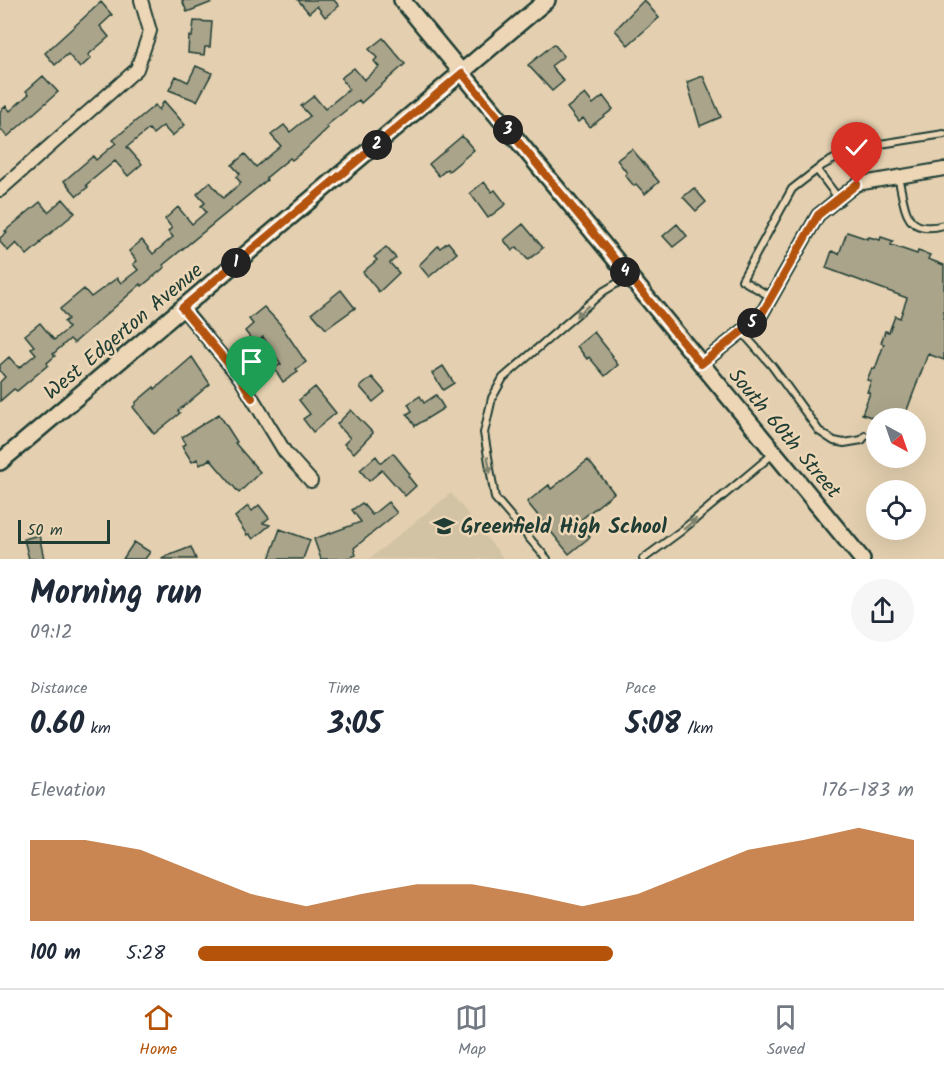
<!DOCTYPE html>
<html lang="en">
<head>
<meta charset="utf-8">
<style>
  :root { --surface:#fff; --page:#f6f6f7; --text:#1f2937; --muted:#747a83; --line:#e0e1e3; --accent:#b45309 }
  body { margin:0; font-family:Kalam,sans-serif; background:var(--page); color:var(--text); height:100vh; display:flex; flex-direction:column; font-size:22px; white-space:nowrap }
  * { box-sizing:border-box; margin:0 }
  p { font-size:20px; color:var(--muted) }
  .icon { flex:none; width:33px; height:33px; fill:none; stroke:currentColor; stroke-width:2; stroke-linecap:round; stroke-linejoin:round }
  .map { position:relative; height:559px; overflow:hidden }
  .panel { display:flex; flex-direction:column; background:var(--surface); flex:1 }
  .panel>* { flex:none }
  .needle { width:39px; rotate:140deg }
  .tools { position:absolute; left:866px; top:408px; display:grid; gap:12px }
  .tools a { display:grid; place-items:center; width:60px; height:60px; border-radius:50%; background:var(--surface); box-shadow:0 6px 24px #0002; font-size:30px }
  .scale { position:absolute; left:18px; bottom:15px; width:92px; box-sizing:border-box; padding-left:6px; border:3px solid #1f3d34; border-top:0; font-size:16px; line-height:21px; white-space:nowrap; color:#1f3d34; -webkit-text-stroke:4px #ecd6b5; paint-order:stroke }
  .pin { position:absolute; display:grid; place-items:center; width:51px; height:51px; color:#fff; margin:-62px -26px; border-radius:50% 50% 50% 0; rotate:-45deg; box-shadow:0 0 6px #0007 }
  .pin .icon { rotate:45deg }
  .km { position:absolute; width:30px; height:30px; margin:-15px; border-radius:50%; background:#222; color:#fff; font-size:16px; line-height:30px; text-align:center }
  .round { display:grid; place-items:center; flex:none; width:63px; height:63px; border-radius:32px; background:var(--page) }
  .summary { display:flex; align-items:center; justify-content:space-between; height:102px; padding:0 30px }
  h1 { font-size:33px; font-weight:600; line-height:45px }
  .stats { display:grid; grid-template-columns:repeat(3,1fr); gap:9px; height:102px; padding:6px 30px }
  .stats div { display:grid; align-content:center }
  .stats b { font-size:30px; font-weight:600 }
  .stats small { font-size:16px; font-weight:400 }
  .stats p { font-size:16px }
  .chart { height:168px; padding:12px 30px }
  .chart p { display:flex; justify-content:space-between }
  .chart svg { width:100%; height:108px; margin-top:6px; fill:var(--accent); opacity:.7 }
  ul { padding:0 30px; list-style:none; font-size:20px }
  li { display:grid; grid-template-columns:96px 72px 1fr; align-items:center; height:45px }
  li i { height:15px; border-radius:8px; background:var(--accent) }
  .tabs { display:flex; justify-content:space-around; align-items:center; height:84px; border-top:2px solid var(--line); background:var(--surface); font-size:16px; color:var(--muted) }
  .tabs a { display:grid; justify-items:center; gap:3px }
  .tabs .current { color:var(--accent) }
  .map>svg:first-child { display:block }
  .built { fill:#d3c3a5 }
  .building { fill:#aaa48b; stroke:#1f3d34; stroke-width:1.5 }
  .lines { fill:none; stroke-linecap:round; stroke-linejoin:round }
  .service-casing { stroke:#1f3d34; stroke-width:10 }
  .minor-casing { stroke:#1f3d34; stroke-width:16 }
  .tertiary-casing { stroke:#1f3d34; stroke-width:20 }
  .service { stroke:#ecd6b5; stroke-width:6 }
  .minor { stroke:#ecd6b5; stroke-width:12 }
  .tertiary { stroke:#ecd6b5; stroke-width:15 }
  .oneway { fill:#7b826e }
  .route-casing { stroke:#fff; stroke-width:12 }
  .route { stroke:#b45309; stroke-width:8 }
  .labels { text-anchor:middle; stroke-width:5; stroke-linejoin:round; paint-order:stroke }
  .street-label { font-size:21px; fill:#1f3d34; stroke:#ecd6b5 }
  .poi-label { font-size:21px; font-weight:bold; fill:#1f3d34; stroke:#ecd6b5; text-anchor:start }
</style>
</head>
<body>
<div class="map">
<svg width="944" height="559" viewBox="0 0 944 559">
  <rect width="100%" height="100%" fill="#e4d0b0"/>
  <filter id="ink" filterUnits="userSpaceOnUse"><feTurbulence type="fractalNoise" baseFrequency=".0167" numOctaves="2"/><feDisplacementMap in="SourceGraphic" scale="12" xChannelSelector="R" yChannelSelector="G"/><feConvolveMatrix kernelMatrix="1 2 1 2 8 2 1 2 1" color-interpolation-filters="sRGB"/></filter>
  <g filter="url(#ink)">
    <!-- built -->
    <path class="built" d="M451,493L504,559H369Z"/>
    <!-- building -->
    <path class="building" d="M182,0H215V1L187,12Z
      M298,0H334L339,6L325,17L317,6L309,13Z
      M644,0L659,18L628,45L615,30Z
      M101,2L112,15L100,26L109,37L88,55L91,58L80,68L68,54L55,65L45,53Z
      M194,21L212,22L210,47H205L204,55L188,53L189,36L192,37Z
      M383,38L405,64L361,103L359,100L326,126L328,128L305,150L292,160L290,158L266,178L267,180L163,265L165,267L142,286L141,284L74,343L70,339L53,354L55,356L47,363L48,365L17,391L14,389L0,401V382L5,377L0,371V365L9,357L19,368L36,354L31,348L34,346L25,335L40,323L54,340L69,328L64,322L68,319L60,309L84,289L91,297L117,278L121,283L138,270L133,264L137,261L129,251L142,240L153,254L173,237L168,231L172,228L165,219L178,207L192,224L206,212L201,206L205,203L197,194L210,182L223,198L241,183L236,177L240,174L232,165L245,154L256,167L281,146L271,135L284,125L290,132L310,116L301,106L314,96L325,109L349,89L341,78L354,68L364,80L379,67L374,61L377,58L369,49Z
      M554,44L564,56L551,66L564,81L552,91L528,65Z
      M196,66L212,73L197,101L169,90L176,76L188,82Z
      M43,76L58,92L7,137L0,128V111L6,106L10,111L29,94L26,91Z
      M703,76L721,117L700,126L687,82Z
      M585,94L593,104L603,96L613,109L590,127L583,118L578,122L567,108Z
      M164,101L185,125L172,136L163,126L153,134L149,129L127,147L142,164L128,176L115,161L86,185L88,187L77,196L64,181L93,156L96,160L116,143L113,140L155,105L159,110Z
      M462,136L474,150L449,171L447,169L439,176L429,164Z
      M632,149L659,182L645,194L636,184L634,186L625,175L627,173L617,160Z
      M484,182L492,192L495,190L506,204L488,218L470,193Z
      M694,188L706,202L696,211L683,197Z
      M63,199L75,213L40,242L41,243L27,255L16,243L8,251L0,242V238L7,232L5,231L40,202L48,212Z
      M523,224L543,248L528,260L517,247L512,251L504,240Z
      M677,224L687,236L673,247L663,236Z
      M847,232L868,239L869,237L880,240L881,237L893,241L891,245L917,254L918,251L930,255L928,259L944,265V360L928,354L904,418H874L862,414L870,393L867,392L871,381L867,380L872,368L875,369L884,344L881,343L885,331L889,332L895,316L900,318L907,298L826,268L832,251L839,254Z
      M448,242L457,253L429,277L419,265L438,246L440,248Z
      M386,247L396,258L390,263L399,273L379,292L363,272L377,260L374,257Z
      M341,290L355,308L326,329L312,313Z
      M264,307L280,324L306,362L296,369L298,372L283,382L274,368L281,364L263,337L255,344L245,331L253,324L249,319Z
      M594,332L613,356L612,357L618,365L605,376L589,357L587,359L577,346Z
      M192,357L210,384L178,411L180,413L154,434L133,407L136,404V402L154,387L155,389Z
      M443,366L454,383L443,390L432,373Z
      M372,377L385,392L373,402L360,387Z
      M315,387L336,413L313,432L303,419L310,414L299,400Z
      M436,395L444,408L415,426L407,414L412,411L408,404L420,396L424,403Z
      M351,410L373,433L354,453L344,444L350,438L337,424Z
      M219,414L237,442L235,443L260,472L239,493L210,459L200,465L197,459L192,462L182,446L186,444L182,437Z
      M393,453L410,474L408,476L416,486L405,496L382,470L369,481L360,470L376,456L381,463Z
      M588,460L614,493L578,522L590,537L569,554L527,502L549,485L551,489Z
      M388,502L397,513L354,548L356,555L345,559H321L314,539L361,522L352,510L362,503L372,515Z
      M259,505L269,518L263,523L270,525L253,539L249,534L247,535L235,517L248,506L252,511Z
      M280,529L310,540L303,559H269Z
      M39,535L44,559H29L24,539Z
      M134,542L150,552L145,559H123Z
      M191,547L196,559H162V558Z"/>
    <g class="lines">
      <defs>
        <path id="service" d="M817,170L839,199
          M898,177C906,208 903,236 944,225
          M771,297L742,280L792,189L823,165L855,148L944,134
          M742,332L772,366L819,431L834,441L844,443L862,440L865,436
          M547,559L495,498L484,433L492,398L503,378L604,291L628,277
          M643,559L681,531L773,454"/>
        <path id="minor" d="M0,190L137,69L150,31L141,0
          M182,308L240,378L285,452L311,481
          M701,364L760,317L818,215L857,184L944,169"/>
        <path id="tertiary" d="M402,0L862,559
          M0,462L547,0"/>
      </defs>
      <!-- service casing -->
      <use href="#service" class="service-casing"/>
      <!-- minor casing -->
      <use href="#minor" class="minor-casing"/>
      <!-- tertiary casing -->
      <use href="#tertiary" class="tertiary-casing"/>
      <!-- service -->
      <use href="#service" class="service"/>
      <!-- minor -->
      <use href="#minor" class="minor"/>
      <!-- tertiary -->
      <use href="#tertiary" class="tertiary"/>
    </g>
    <!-- one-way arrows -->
    <defs><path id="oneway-solid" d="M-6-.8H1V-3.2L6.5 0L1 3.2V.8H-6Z" transform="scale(1.5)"/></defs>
    <g class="oneway">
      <use href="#oneway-solid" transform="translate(582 311) rotate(139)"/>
      <use href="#oneway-solid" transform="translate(489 465) rotate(80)"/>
      <use href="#oneway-solid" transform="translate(690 524) rotate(-40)"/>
    </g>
  </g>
  <g class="lines" filter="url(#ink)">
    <defs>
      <path id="route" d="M252,398L240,378L182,308L462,73L701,364L760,317L818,215L857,184"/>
    </defs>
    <!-- route casing -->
    <use href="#route" class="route-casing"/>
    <!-- route -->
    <use href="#route" class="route"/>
  </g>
  <!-- icons -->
  <defs>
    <symbol id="school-bare" viewBox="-9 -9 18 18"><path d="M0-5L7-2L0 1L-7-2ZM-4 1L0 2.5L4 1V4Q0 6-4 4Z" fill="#1f3d34" stroke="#ecd6b5" stroke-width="2.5" paint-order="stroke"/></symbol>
  </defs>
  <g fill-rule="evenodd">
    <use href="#school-bare" x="429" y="511" width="30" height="30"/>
  </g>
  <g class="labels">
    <!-- street labels -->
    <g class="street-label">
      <text transform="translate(123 331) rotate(-40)" y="7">West Edgerton Avenue</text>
      <text transform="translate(785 433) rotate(50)" y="7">South 60th Street</text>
    </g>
    <!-- poi labels -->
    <g class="poi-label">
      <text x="461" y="533">Greenfield High School</text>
    </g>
  </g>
</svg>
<div class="tools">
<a><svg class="needle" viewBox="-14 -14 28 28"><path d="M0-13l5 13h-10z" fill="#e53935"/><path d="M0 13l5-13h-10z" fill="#747a83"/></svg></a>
<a><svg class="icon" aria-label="locate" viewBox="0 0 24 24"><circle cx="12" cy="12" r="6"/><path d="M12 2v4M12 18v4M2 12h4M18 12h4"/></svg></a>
</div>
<div class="scale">50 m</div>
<div class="pin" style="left:252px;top:398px;background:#1e9e55"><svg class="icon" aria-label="arrive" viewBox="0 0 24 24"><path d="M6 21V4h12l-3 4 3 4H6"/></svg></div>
<div class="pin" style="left:857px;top:184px;background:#d93025"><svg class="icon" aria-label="check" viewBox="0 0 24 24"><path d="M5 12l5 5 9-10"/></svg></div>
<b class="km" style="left:236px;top:263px">1</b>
<b class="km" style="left:377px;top:145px">2</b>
<b class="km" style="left:508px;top:130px">3</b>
<b class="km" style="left:625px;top:272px">4</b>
<b class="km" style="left:752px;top:323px">5</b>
</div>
<section class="panel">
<div class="summary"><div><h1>Morning run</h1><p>09:12</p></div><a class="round"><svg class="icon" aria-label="share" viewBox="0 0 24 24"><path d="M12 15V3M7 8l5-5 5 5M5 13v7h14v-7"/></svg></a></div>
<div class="stats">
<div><p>Distance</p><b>0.60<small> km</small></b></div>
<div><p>Time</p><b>3:05</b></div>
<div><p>Pace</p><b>5:08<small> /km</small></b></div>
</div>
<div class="chart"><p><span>Elevation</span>176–183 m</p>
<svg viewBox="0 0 160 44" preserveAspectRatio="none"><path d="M0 44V11L10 11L20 15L30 24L40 33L50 38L60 33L70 29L80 29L90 33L100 38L110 33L120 24L130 15L140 11L150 6L160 11V44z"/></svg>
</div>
<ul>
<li><b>100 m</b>5:28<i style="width:58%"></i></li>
</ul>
</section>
<nav class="tabs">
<a class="current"><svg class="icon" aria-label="home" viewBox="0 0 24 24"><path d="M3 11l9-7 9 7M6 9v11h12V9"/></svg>Home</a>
<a><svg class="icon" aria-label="map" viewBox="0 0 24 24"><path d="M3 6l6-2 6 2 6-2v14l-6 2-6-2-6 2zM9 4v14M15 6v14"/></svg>Map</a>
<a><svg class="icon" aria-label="saved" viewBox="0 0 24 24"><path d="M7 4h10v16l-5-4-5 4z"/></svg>Saved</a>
</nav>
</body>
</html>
